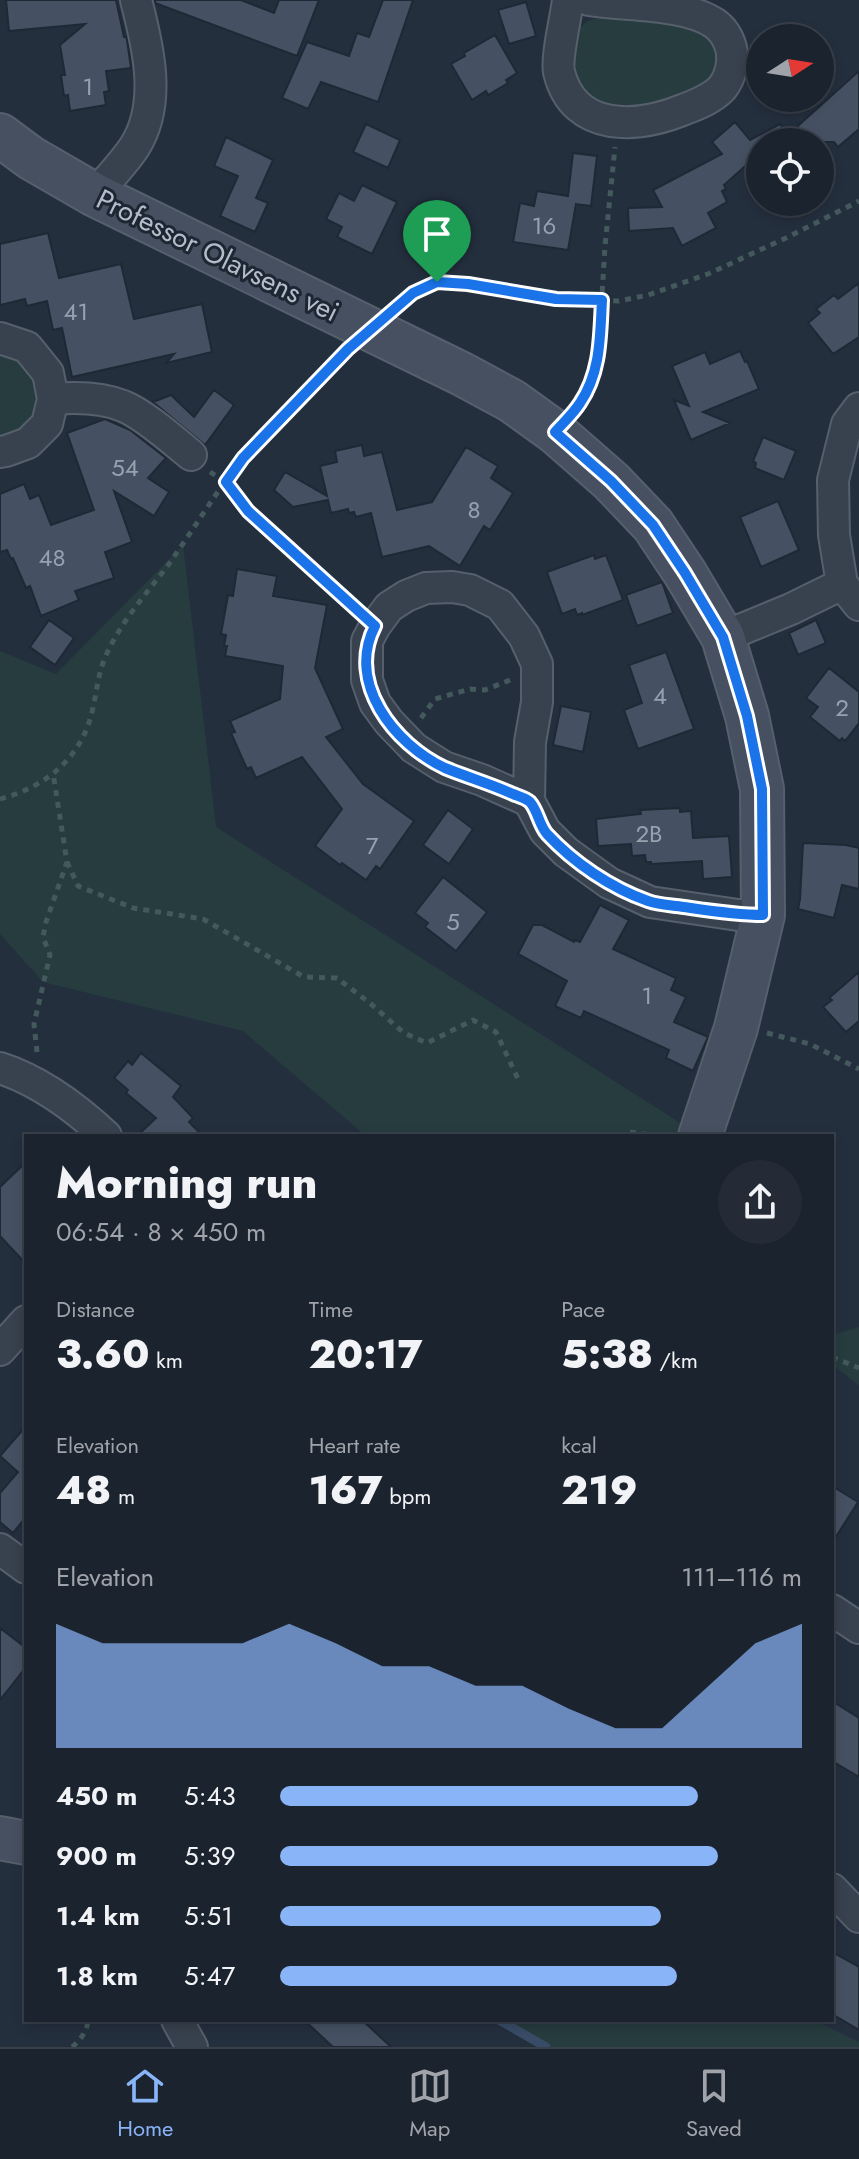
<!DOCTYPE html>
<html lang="en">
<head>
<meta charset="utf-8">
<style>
  :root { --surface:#1b232e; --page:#242b36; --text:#f1f3f6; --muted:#a0a4aa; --line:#39404a; --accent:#8ab4f8 }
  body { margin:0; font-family:Jost,sans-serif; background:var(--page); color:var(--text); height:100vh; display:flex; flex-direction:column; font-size:30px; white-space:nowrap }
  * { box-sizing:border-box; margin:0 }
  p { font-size:26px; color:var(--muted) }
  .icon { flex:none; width:44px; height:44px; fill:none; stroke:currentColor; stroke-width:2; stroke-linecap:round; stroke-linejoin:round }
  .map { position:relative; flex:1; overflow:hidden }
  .details { position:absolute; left:24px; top:1134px; width:810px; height:888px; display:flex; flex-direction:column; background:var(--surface); border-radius:0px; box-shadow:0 4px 12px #0003,0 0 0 2px var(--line) }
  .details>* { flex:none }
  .needle { width:52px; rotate:78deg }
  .fabs { position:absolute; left:746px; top:24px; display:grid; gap:16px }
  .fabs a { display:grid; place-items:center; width:88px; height:88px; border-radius:50%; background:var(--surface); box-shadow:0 4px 12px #0003,0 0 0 2px var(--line); font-size:40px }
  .pin { position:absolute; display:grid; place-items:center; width:68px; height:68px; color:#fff; margin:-82px -34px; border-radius:50% 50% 50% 0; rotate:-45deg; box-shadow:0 0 8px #0007 }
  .pin .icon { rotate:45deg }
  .round { display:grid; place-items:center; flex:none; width:84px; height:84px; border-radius:42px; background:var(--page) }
  .overview { display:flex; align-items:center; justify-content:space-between; height:136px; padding:0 32px }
  h1 { font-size:44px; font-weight:800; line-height:60px }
  .stats { display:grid; grid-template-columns:repeat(3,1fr); gap:12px; height:136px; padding:8px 32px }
  .stats div { display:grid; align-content:center }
  .stats b { font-size:40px; font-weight:800 }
  .stats small { font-size:22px; font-weight:400 }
  .stats p { font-size:22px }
  .chart { height:224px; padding:16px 32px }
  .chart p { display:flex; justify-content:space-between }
  .chart svg { width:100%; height:144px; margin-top:8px; fill:var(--accent); opacity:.7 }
  ul { padding:0 32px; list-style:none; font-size:26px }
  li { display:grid; grid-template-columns:128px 96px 1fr; align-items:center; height:60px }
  li i { height:20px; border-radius:10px; background:var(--accent) }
  .tabs { display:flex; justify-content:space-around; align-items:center; height:112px; border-top:2px solid var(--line); background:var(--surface); font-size:22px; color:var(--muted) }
  .tabs a { display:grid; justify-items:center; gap:4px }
  .tabs .on { color:var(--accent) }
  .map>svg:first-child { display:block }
  .green { fill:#263c3f }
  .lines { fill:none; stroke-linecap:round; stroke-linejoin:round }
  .stream { stroke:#394c67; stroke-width:9 }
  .building { fill:#455162; stroke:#1f2835; stroke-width:2 }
  .street-casing { stroke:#565f6c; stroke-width:34 }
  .secondary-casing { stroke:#565f6c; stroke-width:46 }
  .path { stroke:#44595c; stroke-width:5; stroke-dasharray:6 6; stroke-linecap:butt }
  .street { stroke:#38414e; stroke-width:30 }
  .secondary { stroke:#465061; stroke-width:42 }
  .path-bridge { stroke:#44595c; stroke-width:5; stroke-dasharray:6 6; stroke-linecap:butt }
  .route-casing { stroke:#fff; stroke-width:16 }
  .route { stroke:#1a73e8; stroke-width:10 }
  .labels { text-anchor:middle; stroke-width:6; stroke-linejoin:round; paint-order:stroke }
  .number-label { font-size:24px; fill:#98a1af }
  .street-label { font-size:28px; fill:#b4bcc9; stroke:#1d2633 }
</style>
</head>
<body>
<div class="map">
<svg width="859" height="2047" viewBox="0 0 859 2047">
  <rect width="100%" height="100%" fill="#242f3e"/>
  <!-- green -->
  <path class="green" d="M642,15L703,31L715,42L721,55L712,80L698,91L639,111L591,103L574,82L571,48L576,31L588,21L606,16Z
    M0,351C6,354 13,356 18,359C42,376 41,424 13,437C9,438 4,438 0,439Z
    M183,545L216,827L685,1126L671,1136H366L243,1031L43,982L0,934V651L56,674Z
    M859,1327V1385L832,1365V1335Z
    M498,2020H814L859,2042V2047H540Z"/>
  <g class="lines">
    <!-- stream -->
    <path class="stream" d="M499,2020L546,2047"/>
  </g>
  <!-- building -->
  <path class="building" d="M6,0H116L124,37H126L127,40L131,68L106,71L109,91L104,92L106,105L70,111L68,95L64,96L61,75H65L60,45L85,24L9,31Z
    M155,0H241L274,13L279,0H319L297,56L155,3Z
    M383,0H413L378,102L321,82L308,109L282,98L307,42L349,56L357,33L369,37Z
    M526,2L536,36L509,44L498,10Z
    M495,35L517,73L506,80L508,83L488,95L486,91L472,100L451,64L465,56L464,53Z
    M859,71V129L838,147L834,142H780Z
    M735,122L750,140L780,124L785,131L773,142H760V153L724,185L726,189L722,191L727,202L708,213L716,228L682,246L673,228L629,231L628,208L662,207L653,190L722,154L712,142Z
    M366,124L400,140L388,168L353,152Z
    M226,137L273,160L256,198L268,203L255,232L220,216L238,176L214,166Z
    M573,153L597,156L591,206L576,204L568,250L513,242L520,203L534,206L537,191L568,196Z
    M362,185L397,202L372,254L337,237L342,227L326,219L339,193L354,201Z
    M48,233L59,278L121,264L134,319L202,304L212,352L166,363L174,354L72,377L62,328L53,330L47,301L27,306L25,299L0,305V244Z
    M859,283V337L833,354L808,323L820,313L816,309L834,295L838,299Z
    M740,351L745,362L747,361L759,389L703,412L730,423L691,440L674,400L689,406L672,366L705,352L710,364Z
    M214,390L234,405L205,445L153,402L171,395L194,417Z
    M105,419L130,430L166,458L148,478L169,492L154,516L114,491L132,542L105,552L114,578L75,591L79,600L41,616L30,586L26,588L13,558L11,559L7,550L0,552V494L24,484L30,499L39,495L51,525L94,510L67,433Z
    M763,437L796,451L784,480L755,468L756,463L753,461Z
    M362,445L364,456L382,452L397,510L432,502L466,447L498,466L491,478L513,493L490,530L484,526L460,566L429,546L382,557L371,513L356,517L354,512L349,513L348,509L331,513L328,500L293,507L274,490L285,472L327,496L320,466L337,462L335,451Z
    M778,501L799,550L761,567L740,517Z
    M594,555L595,559L606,555L623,600L582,615V613L577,615L575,609L562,614L547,572Z
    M237,569L277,576L273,596L327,605L315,668L343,729L326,737L363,784L414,821L380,869L376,866L366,880L342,863L340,865L315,846L342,809L302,757L256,778L251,767L247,769L231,733L235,732L230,721L280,699L283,666L225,656L227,646H224L226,635L221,634L228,595L233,596Z
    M662,582L673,613L637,626L626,595Z
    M49,620L74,638L55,665L30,647Z
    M816,620L826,643L798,655L789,633Z
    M666,652L694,729L638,749L624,710L642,703L629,665Z
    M829,668L859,692V723L845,741L842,738L840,741L810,717L818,707L806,698Z
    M561,706L591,712L583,752L553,745Z
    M680,808V812L691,811L693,838L729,836L732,877L703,879L702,861L651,864V862H646L645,855L632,856L631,844L598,846L596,819L641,814L640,810Z
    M448,810L473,829L449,864L423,845Z
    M803,843L846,845L859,848V889L842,885L834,918L798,909L800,899Z
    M443,877L487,912L456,951L425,927L428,923L415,913Z
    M600,905L629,920L613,949L676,978L671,990L686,997L674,1022L708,1037L693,1071L666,1058L669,1050L584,1011L581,1018L555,1006L567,981L518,954L533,925H542L574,942L575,940L580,942Z
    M859,972V1021L846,1032L823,1007L832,1000L829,998Z
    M141,1053L181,1086L173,1097L193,1118L189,1122L203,1136H137L156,1118L126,1093L128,1090L114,1078L128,1061L132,1065Z
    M26,1162V1264L0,1236V1187Z
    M26,1426V1517L13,1533L0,1522V1493L18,1472L0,1456Z
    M832,1486L858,1502L832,1543Z
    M0,1628L26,1648V1667L0,1700Z
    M832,1701L859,1718V1777L832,1761Z
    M832,1952L859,1967V2030L832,2014Z
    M304,2020H362L391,2047H333Z"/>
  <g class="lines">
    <defs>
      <path id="street" d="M568,0C566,17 556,58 559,72C574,134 639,128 685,109C698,104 713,98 722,88C731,77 734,61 731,48C728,37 723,29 714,23C683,3 626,6 589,0
        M95,195C108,179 124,163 135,146C162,103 148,46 136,0
        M0,338L27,347L48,373L53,399L47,424L28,443L6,451L0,452
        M53,399C76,397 101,397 123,406C142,413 174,441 191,455
        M859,408L847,424L833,480L834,535L842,584L859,605
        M723,637L791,609L842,584
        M529,801L482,780L444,767L414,748L389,722L375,703L367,680V641L375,626L389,607L406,596L426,588L452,587L470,590L500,605L524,636L537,664V702L530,742L529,801L545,831L566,852L609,883L650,902L738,915H763
        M0,1068C40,1081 75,1107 106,1136
        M0,1350L26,1321
        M0,1549L26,1568
        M832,1610L859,1628
        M832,1889L859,1917
        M177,2020L192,2047"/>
      <path id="secondary" d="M0,135L31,158L95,195L462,374L512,401L555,432L611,481L653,525L685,573L723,637L747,716L762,789L763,915L736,1028L700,1136
        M0,1838L26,1843"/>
    </defs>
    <!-- street casing -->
    <use href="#street" class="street-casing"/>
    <!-- secondary casing -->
    <use href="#secondary" class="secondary-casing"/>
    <!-- path -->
    <path class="path" d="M413,293L437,282L468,284L556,299L619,301L648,295L708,274L788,237L859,201
      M577,407L590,384L598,361L605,246L615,147
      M210,472L226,482L248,511L354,606
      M421,718L435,699L470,689L485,690L510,680
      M0,799C46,787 81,758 92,712C97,691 98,672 107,653C122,621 145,595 166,568C192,532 215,493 243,458C274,421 313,390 345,353
      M67,862L78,886L133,908L203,919L304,977L337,978L371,1004L404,1033L427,1043L473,1020L496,1032L519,1081
      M767,1033L810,1044L859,1069
      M37,1052L34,1024L50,955L43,937L46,922L67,862L53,773
      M630,1132L659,1136
      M832,1357L859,1368
      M72,2047C81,2040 87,2031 88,2020"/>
    <!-- street -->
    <use href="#street" class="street"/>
    <!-- secondary -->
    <use href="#secondary" class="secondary"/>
    <!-- path-bridge -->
    <path class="path-bridge" d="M348,349L413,293"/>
  </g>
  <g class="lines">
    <defs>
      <path id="route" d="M437,282L468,284L556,299L602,300C600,336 601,372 580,403C573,414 563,423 555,432L611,481L653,525L685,573L723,637L747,716L762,789L763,915C736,915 711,911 684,907C672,905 659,905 648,901C611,888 574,863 547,834C539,825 538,811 530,802C526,798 518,796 513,794C491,784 467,777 445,768C394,744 346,683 375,626L248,511L226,482L243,458L348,349L413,293Z"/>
    </defs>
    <!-- route casing -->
    <use href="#route" class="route-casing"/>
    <!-- route -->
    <use href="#route" class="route"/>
  </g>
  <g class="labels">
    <!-- number labels -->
    <g class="number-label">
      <text x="88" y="95">1</text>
      <text x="544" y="234">16</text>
      <text x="76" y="320">41</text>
      <text x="125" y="476">54</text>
      <text x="474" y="518">8</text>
      <text x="52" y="566">48</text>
      <text x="660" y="704">4</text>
      <text x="842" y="716">2</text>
      <text x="649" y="842">2B</text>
      <text x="372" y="854">7</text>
      <text x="453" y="930">5</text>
      <text x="647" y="1004">1</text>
    </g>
    <!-- street labels -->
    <g class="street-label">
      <text transform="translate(218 255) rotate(26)" y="10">Professor Olavsens vei</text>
    </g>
  </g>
</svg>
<div class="fabs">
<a><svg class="needle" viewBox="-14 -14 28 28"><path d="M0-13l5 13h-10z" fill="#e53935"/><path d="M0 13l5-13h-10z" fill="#a0a4aa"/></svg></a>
<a><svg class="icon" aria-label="locate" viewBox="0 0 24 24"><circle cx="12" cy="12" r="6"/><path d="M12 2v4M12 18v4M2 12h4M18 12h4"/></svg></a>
</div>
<div class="pin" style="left:437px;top:282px;background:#1e9e55"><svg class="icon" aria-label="arrive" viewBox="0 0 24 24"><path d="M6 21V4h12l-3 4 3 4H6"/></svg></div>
<section class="details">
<div class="overview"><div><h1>Morning run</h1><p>06:54 · 8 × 450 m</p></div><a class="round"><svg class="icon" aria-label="share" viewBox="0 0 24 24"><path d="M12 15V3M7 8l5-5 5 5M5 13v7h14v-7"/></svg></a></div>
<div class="stats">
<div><p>Distance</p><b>3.60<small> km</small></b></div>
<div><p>Time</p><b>20:17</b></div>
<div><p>Pace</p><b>5:38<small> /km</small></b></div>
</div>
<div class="stats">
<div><p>Elevation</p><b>48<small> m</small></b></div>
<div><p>Heart rate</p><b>167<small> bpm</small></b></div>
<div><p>kcal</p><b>219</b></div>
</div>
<div class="chart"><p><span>Elevation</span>111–116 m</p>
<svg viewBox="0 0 160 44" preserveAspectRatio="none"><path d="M0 44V6L10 12L20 12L30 12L40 12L50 6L60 12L70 19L80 19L90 25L100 25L110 32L120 38L130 38L140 25L150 12L160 6V44z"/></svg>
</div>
<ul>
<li><b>450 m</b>5:43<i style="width:80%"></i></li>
<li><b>900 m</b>5:39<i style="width:84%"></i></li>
<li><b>1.4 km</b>5:51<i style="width:73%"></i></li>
<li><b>1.8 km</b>5:47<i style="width:76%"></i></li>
</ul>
</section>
</div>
<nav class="tabs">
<a class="on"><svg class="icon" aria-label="home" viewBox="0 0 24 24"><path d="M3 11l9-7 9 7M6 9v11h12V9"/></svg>Home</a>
<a><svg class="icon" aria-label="map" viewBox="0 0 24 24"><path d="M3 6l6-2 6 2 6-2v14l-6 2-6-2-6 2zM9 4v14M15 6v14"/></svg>Map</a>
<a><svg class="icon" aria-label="saved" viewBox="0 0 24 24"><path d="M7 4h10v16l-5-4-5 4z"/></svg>Saved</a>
</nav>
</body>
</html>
